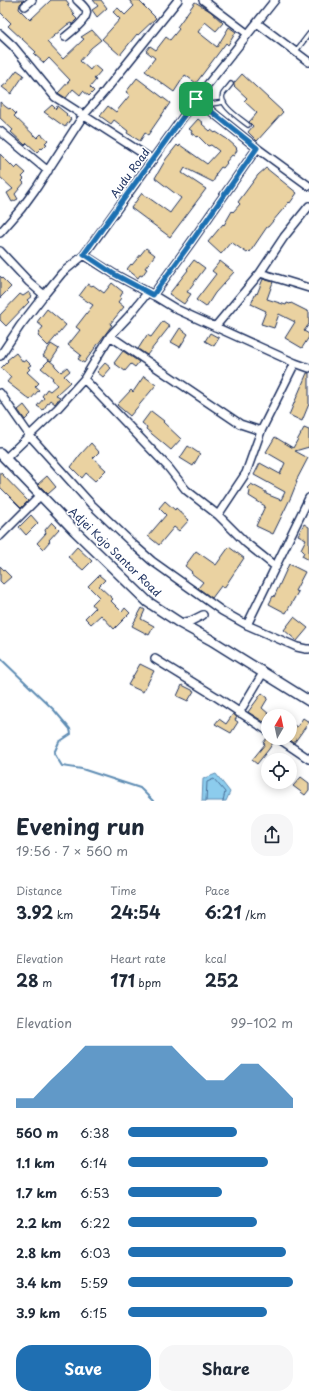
<!DOCTYPE html>
<html lang="en">
<head>
<meta charset="utf-8">
<style>
  :root { --surface:#fff; --page:#f6f6f7; --text:#1f2937; --muted:#747a83; --accent:#1f6fb2 }
  body { margin:0; font-family:"Playpen Sans",sans-serif; background:var(--page); color:var(--text); height:100vh; display:flex; flex-direction:column; font-size:15px; white-space:nowrap }
  * { box-sizing:border-box; margin:0 }
  p { font-size:13px; color:var(--muted) }
  .icon { flex:none; width:22px; height:22px; fill:none; stroke:currentColor; stroke-width:2; stroke-linecap:round; stroke-linejoin:round }
  .map { position:relative; height:801px; overflow:hidden }
  .details { display:flex; flex-direction:column; background:var(--surface); flex:1 }
  .details>* { flex:none }
  .needle { width:26px; rotate:9deg }
  .tools { position:absolute; left:261px; top:709px; display:grid; gap:8px }
  .tools a { display:grid; place-items:center; width:36px; height:36px; border-radius:50%; background:var(--surface); box-shadow:0 2px 10px #0003; font-size:20px }
  .pin { position:absolute; display:grid; place-items:center; width:34px; height:34px; color:#fff; margin:-17px; border-radius:8px; box-shadow:0 2px 6px #0006 }
  .round { display:grid; place-items:center; flex:none; width:42px; height:42px; border-radius:16px; background:var(--page) }
  .headline { display:flex; align-items:center; justify-content:space-between; height:68px; padding:0 16px }
  h1 { font-size:22px; font-weight:700; line-height:30px }
  .metrics { display:grid; grid-template-columns:repeat(3,1fr); gap:6px; height:68px; padding:4px 16px }
  .metrics div { display:grid; align-content:center }
  .metrics b { font-size:17px; font-weight:700 }
  .metrics small { font-size:11px; font-weight:400 }
  .metrics p { font-size:11px }
  .chart { height:112px; padding:8px 16px }
  .chart p { display:flex; justify-content:space-between }
  .chart svg { width:100%; height:72px; margin-top:4px; fill:var(--accent); opacity:.7 }
  .primary-button { display:flex; gap:8px; margin-top:auto; padding:8px 16px }
  .primary-button a { flex:1; height:46px; border-radius:16px; background:var(--accent); color:#fff; font-size:16px; font-weight:700; line-height:46px; text-align:center }
  .primary-button a+a { background:var(--page); color:var(--text) }
  ul { padding:0 16px; list-style:none; font-size:13px }
  li { display:grid; grid-template-columns:64px 48px 1fr; align-items:center; height:30px }
  li i { height:10px; border-radius:5px; background:var(--accent) }
  .map>svg:first-child { display:block }
  .water { fill:#8ccced; stroke:#5f8db4 }
  .lines { fill:none; stroke-linecap:round; stroke-linejoin:round }
  .shore { stroke:#486e97; stroke-width:1 }
  .stream { stroke:#5f8db4; stroke-width:2 }
  .building { fill:#ead2a1; stroke:#1b2f5e }
  .lane-casing { stroke:#1b2f5e; stroke-width:6 }
  .street-casing { stroke:#1b2f5e; stroke-width:10 }
  .secondary-casing { stroke:#1b2f5e; stroke-width:12 }
  .lane { stroke:#fff; stroke-width:3.5 }
  .street { stroke:#fff; stroke-width:7 }
  .secondary { stroke:#fff; stroke-width:9 }
  .route-casing { stroke:#fff; stroke-width:8 }
  .route { stroke:#1f6fb2; stroke-width:5 }
  .labels { text-anchor:middle; stroke-width:3.5; stroke-linejoin:round; paint-order:stroke }
  .street-label { font-size:11px; fill:#1b2f5e; stroke:#fff }
</style>
</head>
<body>
<div class="map">
<svg width="309" height="801" viewBox="0 0 309 801">
  <rect width="100%" height="100%" fill="#fff"/>
  <filter id="ink" filterUnits="userSpaceOnUse"><feTurbulence type="fractalNoise" baseFrequency=".025" numOctaves="2"/><feDisplacementMap in="SourceGraphic" scale="8" xChannelSelector="R" yChannelSelector="G"/><feConvolveMatrix kernelMatrix="1 2 1 2 8 2 1 2 1" color-interpolation-filters="sRGB"/></filter>
  <g filter="url(#ink)">
    <!-- water -->
    <path class="water" d="M216,774L230,792L226,801H202L203,779Z"/>
    <g class="lines">
      <!-- shore -->
      <path class="shore" d="M206,801L207,782L214,779L225,792L223,801"/>
      <!-- stream -->
      <path class="stream" d="M0,658L54,710L70,729L71,734L59,742L54,753L62,766L82,769L140,788L153,801"/>
    </g>
    <!-- building -->
    <path class="building" d="M0,0H24L20,4L19,9L30,20L51,0H66L69,4L67,5L75,14L73,15L77,19L72,24L71,23L67,25L47,42L63,59L84,39L81,37L92,30L101,40L91,48L80,61L90,70L94,65L101,71L94,79L96,80L90,87L94,91L89,96L83,91L80,95L73,89L66,98L58,93L70,80L49,58L44,63L34,54L36,52L8,26L11,23L0,12Z
      M93,0H101L107,8L97,17L92,10L98,6Z
      M129,0H138L156,18L138,35L137,34L120,55L102,39L120,19L113,12L118,8L125,15L134,6Z
      M195,2L210,11L223,23L216,31L205,22L198,32L217,47L229,27L236,32L228,45L226,43L196,83L185,75L174,92L145,71L155,58L146,51L150,46L156,50L166,37L170,40L179,29L177,27Z
      M17,70L24,75L11,94L2,87L7,83Z
      M242,74L283,112L257,141L248,132L253,126L249,122L257,113L244,101L247,98L234,86V83Z
      M137,78L170,103L148,135L145,133L140,141L127,133L128,131L114,120L111,124L100,116L108,106L116,112L130,95L126,92Z
      M0,102L6,107L9,109L10,108L16,114L14,116L37,138L41,134L48,140L45,143L47,144L42,149L41,148L37,152L27,143L25,145L11,132L13,130L0,118Z
      M52,105L56,109L57,106L67,114L66,115L71,119L65,127L44,112Z
      M198,119L203,123L202,124L210,131L211,130L215,133L216,132L227,139L236,147L237,150L234,156L232,155L226,162L227,163L223,168L221,167L215,175L216,176L213,182L185,168L182,173L206,189L170,237L131,208L142,193L170,213L172,210L181,198L155,178L166,159L177,145L179,147L180,145L207,164L219,151L211,145L208,146L198,136L197,137L191,133L192,131L189,129Z
      M0,154L15,169L18,166L26,173L22,177L24,179L22,181L24,183L15,194L18,199L12,202L7,193L13,189L0,177Z
      M266,168L297,193L290,203L289,202L268,227H267L250,252L249,251L247,253L231,242L221,254L208,242L223,224L224,225L232,211L233,212L240,204L238,202L258,175Z
      M146,248L155,255L145,268L147,269L142,276L140,275L138,278L127,269L131,264L132,265Z
      M194,260L205,268L187,292L191,294L184,304L169,294L188,270L187,269Z
      M220,261L234,272L215,293L206,307L196,300L216,274L212,271Z
      M0,276L11,287L0,298Z
      M263,279L273,282L267,299L286,305L287,303L290,304L291,303L309,312V324L304,331L309,334V337L302,348L285,338L295,322L279,314L274,328L261,324L266,311L251,304L256,293L257,294Z
      M112,283L123,292L120,297L121,298L118,302L124,307L110,324L112,325L84,363L78,359L81,355L68,345L80,330L76,327L93,305L79,296L88,284L92,286L93,285L104,293Z
      M29,292L32,296L27,300L29,302L6,326L0,320V315L20,294L23,296Z
      M47,309L66,325L48,346L38,336L40,333L39,332L43,327L37,322Z
      M163,321L170,326L147,355L138,349L147,335L151,337Z
      M180,328L188,334L180,347L171,342Z
      M210,333L219,338L214,346L205,341Z
      M51,344L59,349L51,361L43,356Z
      M123,351L139,362L135,367L131,364L125,371L114,363Z
      M16,353L23,362L26,360L31,365L28,367L30,369L27,372L39,383L35,387L39,390L30,400L7,382L11,377L1,368L8,361L7,360Z
      M49,360L55,365V366L61,372L67,367L70,371L64,376L70,382L56,395L60,397L55,404L50,400L43,410L37,406L44,398L42,396L47,389L50,391L57,385L52,379L53,378L41,368Z
      M105,363L111,368L103,377L97,372Z
      M307,373H309V404L302,421L289,415Z
      M144,376L156,385L130,416L117,405L131,390L133,392Z
      M24,405L31,414L25,420L18,410Z
      M151,411L164,421L163,422L181,439L171,450L146,429L147,427L142,423Z
      M304,428L309,430V447L295,451L308,458L296,481L297,482L291,497L273,534L256,526L265,506L249,496L250,491L247,488L251,484L266,492V494L281,500L285,492L254,475L260,463L280,474L285,463L266,452L275,437L293,448Z
      M91,443L99,452L93,458L106,470L95,481L86,473L82,478L71,467L80,455Z
      M188,446L200,454L193,466L180,458Z
      M0,472L28,501L21,508L0,487Z
      M47,476L56,487L48,494L38,484Z
      M165,501L175,510L176,508L189,520L179,531L174,527L159,545L148,536L166,515L159,508Z
      M31,515L38,523L26,535L19,527Z
      M52,522L59,529L49,540L50,541L43,549L37,543L46,533L45,530Z
      M304,524L309,527V560L302,556L304,552L301,549L306,539L298,535Z
      M77,547L92,561L83,570L68,557Z
      M229,547L244,558L224,588L221,586L212,598L198,588L203,582L191,573L192,572L185,566L196,551L216,565Z
      M289,564L305,572L295,591L298,592L286,613L269,604L273,596L274,597Z
      M0,566L11,577L3,584L0,581Z
      M99,575L105,580L99,586L113,599L111,601L122,612L125,608L130,613L114,629L101,615L91,624L85,618L95,608L92,604L99,597L88,586Z
      M142,608L145,610L141,619L154,626L149,635L132,626Z
      M294,617L308,628L297,641L284,630Z
      M140,664L154,671L143,692L128,685Z
      M182,685L194,691L188,701L177,696Z
      M262,693L268,698L262,708L269,714L264,722L248,712Z
      M233,714L237,717L235,720L238,722L231,733L215,724L219,719L226,724Z
      M303,718L309,722L294,743L290,740V723L297,727Z
      M267,738H273L274,741L269,749L257,764L252,760L265,744L263,743Z
      M301,777L309,783V790L305,795L293,786Z"/>
    <g class="lines">
      <defs>
        <path id="lane" d="M296,51L309,34
          M231,84C229,87 225,91 223,94C218,105 241,119 248,125
          M207,108L211,104L224,102"/>
        <path id="street" d="M203,0L248,34
          M25,6L32,0
          M257,23L309,62
          M0,34L13,46L55,97L153,160
          M65,37C71,32 90,18 86,10C84,6 80,3 77,0
          M196,99L257,148L309,186
          M0,131L48,171
          M0,233L21,209L37,187L83,116L105,91L178,0
          M0,251L29,282L44,295
          M84,255L114,274L153,295L176,309L295,363L309,368
          M260,273L309,288
          M153,295L192,241L257,148
          M215,327L260,273L284,237L309,206
          M110,336L240,424L261,431
          M0,356L20,326L44,295L62,273L84,255L196,99L275,0
          M84,379L168,467L186,490L218,515L246,543L276,567
          M0,393L30,436L91,504L134,545L152,561L222,611L247,625L297,647L306,649H309
          M5,459L58,408L84,379L110,336L128,317L148,292
          M218,515L246,473L261,431L295,363
          M0,536L41,495
          M180,623L191,621L203,615
          M247,625L309,498
          M155,659L215,696L268,731
          M239,713L263,673
          M278,738L309,759"/>
        <path id="secondary" d="M0,453L75,531L148,602L180,623L211,640L309,701"/>
      </defs>
      <!-- lane casing -->
      <use href="#lane" class="lane-casing"/>
      <!-- street casing -->
      <use href="#street" class="street-casing"/>
      <!-- secondary casing -->
      <use href="#secondary" class="secondary-casing"/>
      <!-- lane -->
      <use href="#lane" class="lane"/>
      <!-- street -->
      <use href="#street" class="street"/>
      <!-- secondary -->
      <use href="#secondary" class="secondary"/>
    </g>
  </g>
  <g class="lines" filter="url(#ink)">
    <defs>
      <path id="route" d="M196,99L257,148L192,241L153,295L114,274L84,254Z"/>
    </defs>
    <!-- route casing -->
    <use href="#route" class="route-casing"/>
    <!-- route -->
    <use href="#route" class="route"/>
  </g>
  <g class="labels">
    <!-- street labels -->
    <g class="street-label">
      <text transform="translate(130 173) rotate(-54)" y="4">Audu Road</text>
      <text transform="translate(115 552) rotate(44)" y="4">Adjei Kojo Santor Road</text>
    </g>
  </g>
</svg>
<div class="tools">
<a><svg class="needle" viewBox="-14 -14 28 28"><path d="M0-13l5 13h-10z" fill="#e53935"/><path d="M0 13l5-13h-10z" fill="#747a83"/></svg></a>
<a><svg class="icon" aria-label="locate" viewBox="0 0 24 24"><circle cx="12" cy="12" r="6"/><path d="M12 2v4M12 18v4M2 12h4M18 12h4"/></svg></a>
</div>
<div class="pin" style="left:196px;top:99px;background:#1e9e55"><svg class="icon" aria-label="arrive" viewBox="0 0 24 24"><path d="M6 21V4h12l-3 4 3 4H6"/></svg></div>
</div>
<section class="details">
<div class="headline"><div><h1>Evening run</h1><p>19:56 · 7 × 560 m</p></div><a class="round"><svg class="icon" aria-label="share" viewBox="0 0 24 24"><path d="M12 15V3M7 8l5-5 5 5M5 13v7h14v-7"/></svg></a></div>
<div class="metrics">
<div><p>Distance</p><b>3.92<small> km</small></b></div>
<div><p>Time</p><b>24:54</b></div>
<div><p>Pace</p><b>6:21<small> /km</small></b></div>
</div>
<div class="metrics">
<div><p>Elevation</p><b>28<small> m</small></b></div>
<div><p>Heart rate</p><b>171<small> bpm</small></b></div>
<div><p>kcal</p><b>252</b></div>
</div>
<div class="chart"><p><span>Elevation</span>99–102 m</p>
<svg viewBox="0 0 160 44" preserveAspectRatio="none"><path d="M0 44V38L10 38L20 27L30 17L40 6L50 6L60 6L70 6L80 6L90 6L100 17L110 27L120 27L130 17L140 17L150 27L160 38V44z"/></svg>
</div>
<ul>
<li><b>560 m</b>6:38<i style="width:66%"></i></li>
<li><b>1.1 km</b>6:14<i style="width:85%"></i></li>
<li><b>1.7 km</b>6:53<i style="width:57%"></i></li>
<li><b>2.2 km</b>6:22<i style="width:78%"></i></li>
<li><b>2.8 km</b>6:03<i style="width:96%"></i></li>
<li><b>3.4 km</b>5:59<i style="width:100%"></i></li>
<li><b>3.9 km</b>6:15<i style="width:84%"></i></li>
</ul>
<div class="primary-button"><a>Save</a><a>Share</a></div>
</section>
</body>
</html>
